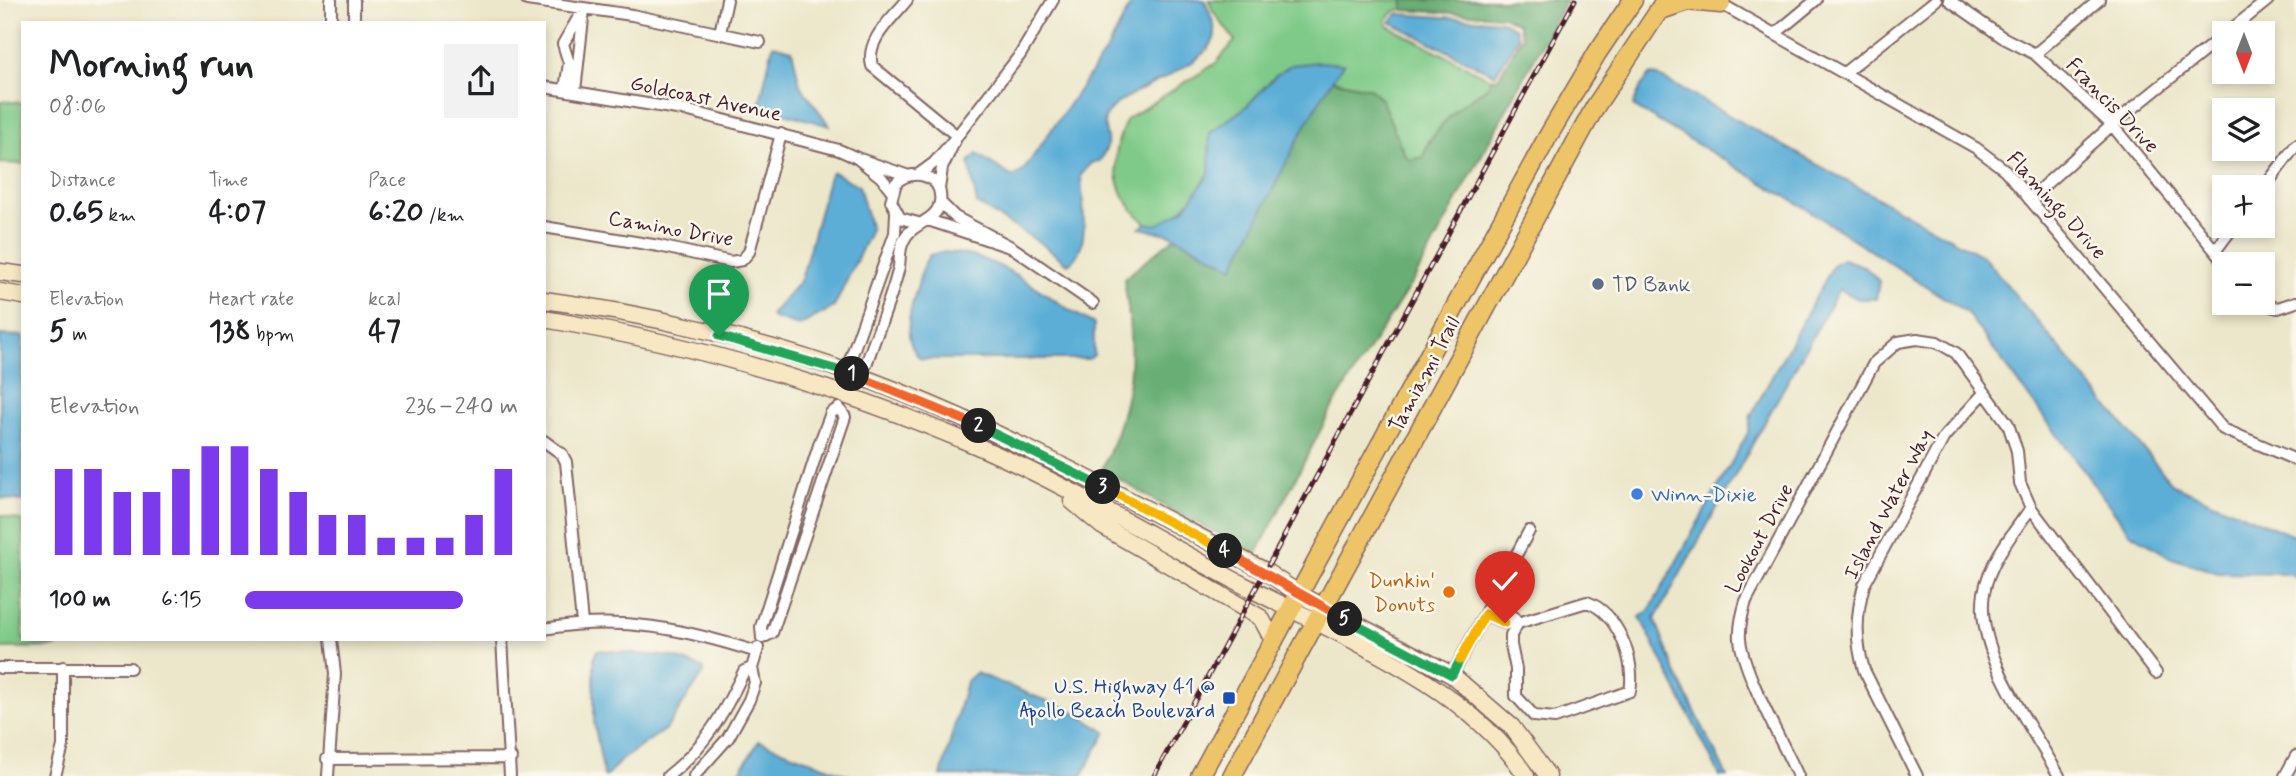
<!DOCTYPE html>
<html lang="en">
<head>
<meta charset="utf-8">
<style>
  :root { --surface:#fff; --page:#f2f2f2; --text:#202124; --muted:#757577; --accent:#7c3aed }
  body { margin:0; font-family:Mynerve,sans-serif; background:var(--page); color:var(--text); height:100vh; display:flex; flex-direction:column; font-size:26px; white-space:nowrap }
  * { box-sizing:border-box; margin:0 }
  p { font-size:23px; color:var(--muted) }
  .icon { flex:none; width:38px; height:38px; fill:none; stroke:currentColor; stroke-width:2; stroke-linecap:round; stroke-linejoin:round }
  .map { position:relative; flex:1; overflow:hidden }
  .details { position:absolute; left:21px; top:21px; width:525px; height:620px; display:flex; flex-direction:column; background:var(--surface); border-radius:0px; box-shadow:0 4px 10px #0003 }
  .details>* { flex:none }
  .needle { width:46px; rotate:180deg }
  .controls { position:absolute; left:2212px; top:21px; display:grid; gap:14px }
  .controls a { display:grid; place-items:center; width:63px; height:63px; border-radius:0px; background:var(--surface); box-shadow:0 4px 10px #0003; font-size:35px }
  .pin { position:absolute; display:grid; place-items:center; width:60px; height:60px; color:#fff; margin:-72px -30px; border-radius:50% 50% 50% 0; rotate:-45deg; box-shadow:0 0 7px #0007 }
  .pin .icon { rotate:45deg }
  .km { position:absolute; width:35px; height:35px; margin:-18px; border-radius:50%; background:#222; color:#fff; font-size:19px; line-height:35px; text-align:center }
  .round { display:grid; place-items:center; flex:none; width:74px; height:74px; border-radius:0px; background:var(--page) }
  .overview { display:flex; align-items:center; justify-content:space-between; height:119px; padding:0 28px }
  h1 { font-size:38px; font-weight:700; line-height:52px }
  .metrics { display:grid; grid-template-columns:repeat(3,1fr); gap:10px; height:119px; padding:7px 28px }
  .metrics div { display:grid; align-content:center }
  .metrics b { font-size:30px; font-weight:700 }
  .metrics small { font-size:19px; font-weight:400 }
  .metrics p { font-size:19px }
  .chart { height:196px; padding:14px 28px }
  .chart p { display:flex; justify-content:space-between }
  .chart svg { width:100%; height:126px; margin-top:7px; stroke:var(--accent); stroke-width:6 }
  ul { padding:0 28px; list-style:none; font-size:23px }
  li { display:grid; grid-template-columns:112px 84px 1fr; align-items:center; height:52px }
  li i { height:18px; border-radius:9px; background:var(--accent) }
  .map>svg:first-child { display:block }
  .green { fill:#7fca88; stroke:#64745a; stroke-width:2 }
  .forest { fill:#67ae74; stroke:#586650; stroke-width:2 }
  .water { fill:#5caed7; stroke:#536681; stroke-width:2 }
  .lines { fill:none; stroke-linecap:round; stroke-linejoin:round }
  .minor-casing { stroke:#836563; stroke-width:14 }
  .secondary-casing { stroke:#836563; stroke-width:19 }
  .primary-casing { stroke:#836563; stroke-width:21 }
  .minor { stroke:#fff; stroke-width:10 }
  .secondary { stroke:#f8e7c3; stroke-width:16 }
  .primary { stroke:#eec469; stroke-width:18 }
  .rail-casing { stroke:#4a1f2b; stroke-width:5 }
  .rail { stroke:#fbf7ec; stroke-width:2.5; stroke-dasharray:8; stroke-linecap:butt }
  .split-1-casing { stroke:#fff; stroke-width:14 }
  .split-2-casing { stroke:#fff; stroke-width:14 }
  .split-3-casing { stroke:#fff; stroke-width:14 }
  .split-4-casing { stroke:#fff; stroke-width:14 }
  .split-5-casing { stroke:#fff; stroke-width:14 }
  .split-6-casing { stroke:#fff; stroke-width:14 }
  .split-7-casing { stroke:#fff; stroke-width:14 }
  .split-1 { stroke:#22a559; stroke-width:9 }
  .split-2 { stroke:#f0652b; stroke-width:9 }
  .split-3 { stroke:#22a559; stroke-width:9 }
  .split-4 { stroke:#f5b400; stroke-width:9 }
  .split-5 { stroke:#f0652b; stroke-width:9 }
  .split-6 { stroke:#22a559; stroke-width:9 }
  .split-7 { stroke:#f5b400; stroke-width:9 }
  .service-dot { fill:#5c6f8a; stroke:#fbf7ec; stroke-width:2.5 }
  .shop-dot { fill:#3f7fe0; stroke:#fbf7ec; stroke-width:2.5 }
  .food-dot { fill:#e8710a; stroke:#fbf7ec; stroke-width:2.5 }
  .transit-dot { fill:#1a4fb4; stroke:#fbf7ec; stroke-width:2.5 }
  .labels { text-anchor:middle; stroke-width:5; stroke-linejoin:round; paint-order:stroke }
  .street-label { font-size:21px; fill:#4a1f2b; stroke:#fbf7ec }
  .service-label { font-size:21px; fill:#4e5e75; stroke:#fbf7ec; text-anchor:start }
  .shop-label { font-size:21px; fill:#366cbe; stroke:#fbf7ec; text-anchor:start }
  .food-label { font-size:21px; fill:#c56008; stroke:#fbf7ec; text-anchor:end }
  .transit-label { font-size:21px; fill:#164399; stroke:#fbf7ec; text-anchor:end }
</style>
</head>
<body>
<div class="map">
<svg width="2296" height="776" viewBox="0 0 2296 776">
  <rect width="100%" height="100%" fill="#fbf7ec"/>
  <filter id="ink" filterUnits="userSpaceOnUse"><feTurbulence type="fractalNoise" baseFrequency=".0143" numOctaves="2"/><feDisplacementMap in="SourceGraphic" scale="14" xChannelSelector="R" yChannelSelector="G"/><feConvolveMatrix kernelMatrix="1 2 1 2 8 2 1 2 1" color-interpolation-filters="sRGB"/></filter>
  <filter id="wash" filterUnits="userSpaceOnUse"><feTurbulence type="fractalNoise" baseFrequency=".00686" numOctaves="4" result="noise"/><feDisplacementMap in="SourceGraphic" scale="28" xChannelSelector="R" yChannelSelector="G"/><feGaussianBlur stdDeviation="1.57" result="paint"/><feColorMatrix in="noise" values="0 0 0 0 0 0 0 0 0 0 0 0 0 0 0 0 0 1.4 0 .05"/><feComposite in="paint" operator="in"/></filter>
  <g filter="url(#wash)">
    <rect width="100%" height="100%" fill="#ece7ca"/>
    <!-- green -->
    <path class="green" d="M1209,0H1404L1403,10L1395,11L1386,20L1388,26L1491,79L1492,82L1429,140L1423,157L1411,160L1405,156L1382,101L1371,89L1332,80L1342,65L1274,77L1246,107L1210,133C1209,145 1212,160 1209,172C1205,191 1171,225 1150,226C1114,199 1107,159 1127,119L1216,63L1235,41L1213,11Z
      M0,101L23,103V164L0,163Z
      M0,515L23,521V639H63L55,647L0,648Z"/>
    <!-- forest -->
    <path class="forest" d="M1404,0H1566L1416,276L1333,406L1257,553L1171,510L1102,469C1134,398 1136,355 1124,279L1175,237L1233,267C1267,205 1292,138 1332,80L1371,89L1382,101L1405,156L1411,160L1423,157C1430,137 1444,122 1459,107C1469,98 1489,91 1491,79L1498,78L1522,37L1518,24L1503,16L1403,10Z"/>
    <!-- water -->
    <path class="water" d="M1133,0H1205C1208,10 1214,21 1215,31C1218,64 1129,88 1110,110C1098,124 1109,131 1107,146C1106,150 1102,156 1100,161L1091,163L1081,175C1081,201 1093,248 1068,264L1039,242L977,204L969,162L977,154L1013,177L1023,171L1108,48Z
      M1398,14L1502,21L1515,28L1518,38L1495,75L1390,22Z
      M773,45L792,50L800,85L830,126L759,106Z
      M1320,62L1343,64C1299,128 1270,199 1233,267L1172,235L1140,228L1147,223L1157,225L1184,209L1209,174L1210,133L1246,107L1274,77L1291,65Z
      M1650,75L1658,76L1984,257L2173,485L2296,537V578L2291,574L2218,573L2172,558L2130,533L1966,312L1802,206L1633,106L1641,86Z
      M833,172L859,186L871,230L834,307L799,326L773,318L771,315L801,280L829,176Z
      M942,252C1005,253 1042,298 1094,324V355L1089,359H921C895,336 917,292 924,264L930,255Z
      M1843,259L1864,266L1879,281L1876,299H1858L1839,289L1655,619L1676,673L1727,776H1720L1640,617L1649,611L1749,431L1751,415L1834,264Z
      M0,335L23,336V501L0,498Z
      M597,650L674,657L704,669V672L667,728L621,760L607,776H604L594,722V658Z
      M976,673L1072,711L1106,732L1082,776H941L966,682Z
      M759,741L850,776H737Z"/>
  </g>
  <g filter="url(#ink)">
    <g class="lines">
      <defs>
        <path id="minor" d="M331,0V23
          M354,0V23
          M527,0L632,15L760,42
          M907,0C892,19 865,40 872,66L957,136L1020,55L1053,0
          M1949,0L2002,37L2035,54L2112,125L2226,264
          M1716,1L1976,148L2005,170L2223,429L2296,460
          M720,33L727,0
          M2227,33L2268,0
          M1775,34L1816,0
          M2035,54L2099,0
          M1844,73L1936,0
          M544,87L689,111L839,150L857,158
          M565,89L569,63L563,44L584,8
          M575,91L584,10
          M919,174L934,163L957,136L942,168L939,189
          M2263,189L2296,145
          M892,191L881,177L857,158L906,175
          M2029,199L2112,125L2224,35
          M896,213L895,233L850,360L853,374L866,365C876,334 890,303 898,271C901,261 898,250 904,240C912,222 937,222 940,202C944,175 912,167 896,183L891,201L900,218L918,223
          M928,220L1013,248L955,217L940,202
          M544,227L659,246L731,262L742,260L749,252L781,134
          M1013,248L1093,303
          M2216,250L2234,226
          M2259,303L2278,308L2296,302
          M839,408L845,417L772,633L762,638L761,627L820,442L831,413Z
          M544,441L562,454L566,462L582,623
          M2031,508C2013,533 1989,562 1984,593C1974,650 2032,727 2059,776
          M1587,602C1618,613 1636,661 1630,691L1555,718L1534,716L1516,696V669L1511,645V635L1518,623Z
          M1485,614L1505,623H1518L1514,617L1491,603
          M544,629C621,615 684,629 757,652
          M502,639L510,776
          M0,668H130
          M1452,675L1529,531
          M327,759L511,758
          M55,776L63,746V667
          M328,776L335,674L331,639
          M668,776C705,747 724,713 744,671L752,668
          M694,776L728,738L749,700L755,683L752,668L758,648
          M1798,776C1783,743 1743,673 1740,639C1739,626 1742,614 1746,601L1874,363L1898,342L1917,339L1937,342L1956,353L2008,424L2017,451L2020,483L2031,508L2156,673
          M1917,776L1864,670C1855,640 1856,614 1864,585L1944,437L1984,393
          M2285,776L2296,756"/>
        <path id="secondary" d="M0,272L23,275
          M0,292L23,296
          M544,300C642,313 761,340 853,374C997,426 1130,501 1265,571L1299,594L1452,675L1512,727L1548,776
          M544,319C694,344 838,386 977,446C1072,487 1160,542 1251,589C1341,636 1471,688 1526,776
          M1072,501L1102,526L1261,618L1274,642"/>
        <path id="primary" d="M1658,11L1687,1L1721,4
          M1200,776L1547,138L1597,53L1633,0
          M1232,776L1595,107L1666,0"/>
      </defs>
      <!-- minor casing -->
      <use href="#minor" class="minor-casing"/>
      <!-- secondary casing -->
      <use href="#secondary" class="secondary-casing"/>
      <!-- primary casing -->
      <use href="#primary" class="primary-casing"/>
      <!-- minor -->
      <use href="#minor" class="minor"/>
      <!-- secondary -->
      <use href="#secondary" class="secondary"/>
      <!-- primary -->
      <use href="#primary" class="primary"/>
      <defs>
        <path id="rail" d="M1154,776L1575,0"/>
      </defs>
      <!-- rail casing -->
      <use href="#rail" class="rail-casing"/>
      <!-- rail -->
      <use href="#rail" class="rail"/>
    </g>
  </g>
  <g class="lines" filter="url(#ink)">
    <defs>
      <path id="split-1" d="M719,336L852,374"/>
      <path id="split-2" d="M852,374L979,426"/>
      <path id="split-3" d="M979,426L1103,487"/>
      <path id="split-4" d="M1103,487L1225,551"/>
      <path id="split-5" d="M1225,551L1345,619"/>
      <path id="split-6" d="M1345,619L1452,675L1460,660"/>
      <path id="split-7" d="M1460,660L1485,614L1505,623"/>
    </defs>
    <!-- split-1 casing -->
    <use href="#split-1" class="split-1-casing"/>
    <!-- split-2 casing -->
    <use href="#split-2" class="split-2-casing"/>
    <!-- split-3 casing -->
    <use href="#split-3" class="split-3-casing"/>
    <!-- split-4 casing -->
    <use href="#split-4" class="split-4-casing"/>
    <!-- split-5 casing -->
    <use href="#split-5" class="split-5-casing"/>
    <!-- split-6 casing -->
    <use href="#split-6" class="split-6-casing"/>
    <!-- split-7 casing -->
    <use href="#split-7" class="split-7-casing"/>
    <!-- split-1 -->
    <use href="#split-1" class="split-1"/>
    <!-- split-2 -->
    <use href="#split-2" class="split-2"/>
    <!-- split-3 -->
    <use href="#split-3" class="split-3"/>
    <!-- split-4 -->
    <use href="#split-4" class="split-4"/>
    <!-- split-5 -->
    <use href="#split-5" class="split-5"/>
    <!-- split-6 -->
    <use href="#split-6" class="split-6"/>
    <!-- split-7 -->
    <use href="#split-7" class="split-7"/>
  </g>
  <!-- markers -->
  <circle class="service-dot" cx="1598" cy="284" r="7"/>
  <circle class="shop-dot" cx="1637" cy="494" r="7"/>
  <circle class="food-dot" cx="1449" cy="592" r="7"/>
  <rect class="transit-dot" x="1222" y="691" width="14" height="14" rx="3.5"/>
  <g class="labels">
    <!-- street labels -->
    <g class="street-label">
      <text transform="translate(706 98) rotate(12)" y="7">Goldcoast Avenue</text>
      <text transform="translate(2113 105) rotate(46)" y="7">Francis Drive</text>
      <text transform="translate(2057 205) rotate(48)" y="7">Flamingo Drive</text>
      <text transform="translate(671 228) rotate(10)" y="7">Camino Drive</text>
      <text transform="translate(1424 374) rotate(-62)" y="7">Tamiami Trail</text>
      <text transform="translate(1888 504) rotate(-62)" y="7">Island Water Way</text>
      <text transform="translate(1759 538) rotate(-62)" y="7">Lookout Drive</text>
    </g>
    <!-- service labels -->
    <g class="service-label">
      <text x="1612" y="291">TD Bank</text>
    </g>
    <!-- shop labels -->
    <g class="shop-label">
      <text x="1651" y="501">Winn-Dixie</text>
    </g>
    <!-- food labels -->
    <g class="food-label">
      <text x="1435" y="587">Dunkin'<tspan x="1435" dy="24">Donuts</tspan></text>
    </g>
    <!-- transit labels -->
    <g class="transit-label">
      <text x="1215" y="693">U.S. Highway 41 @<tspan x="1215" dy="24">Apollo Beach Boulevard</tspan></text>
    </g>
  </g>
</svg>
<div class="controls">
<a><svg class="needle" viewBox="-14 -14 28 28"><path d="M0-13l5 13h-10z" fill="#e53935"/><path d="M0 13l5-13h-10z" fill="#757577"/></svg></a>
<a><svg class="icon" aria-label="layers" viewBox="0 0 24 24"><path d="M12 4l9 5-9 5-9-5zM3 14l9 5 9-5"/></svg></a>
<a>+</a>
<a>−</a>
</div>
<div class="pin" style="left:719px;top:336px;background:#1e9e55"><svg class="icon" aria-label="arrive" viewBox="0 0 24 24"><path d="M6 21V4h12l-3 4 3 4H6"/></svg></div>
<div class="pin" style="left:1505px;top:623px;background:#d93025"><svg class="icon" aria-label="check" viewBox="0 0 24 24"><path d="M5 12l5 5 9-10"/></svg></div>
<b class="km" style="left:852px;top:374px">1</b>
<b class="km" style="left:979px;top:426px">2</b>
<b class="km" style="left:1103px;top:487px">3</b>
<b class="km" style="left:1225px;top:551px">4</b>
<b class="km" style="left:1345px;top:619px">5</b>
<section class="details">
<div class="overview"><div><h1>Morning run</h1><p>08:06</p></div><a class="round"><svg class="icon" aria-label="share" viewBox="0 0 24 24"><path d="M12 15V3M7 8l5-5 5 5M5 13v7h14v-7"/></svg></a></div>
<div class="metrics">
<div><p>Distance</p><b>0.65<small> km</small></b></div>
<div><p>Time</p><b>4:07</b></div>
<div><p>Pace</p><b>6:20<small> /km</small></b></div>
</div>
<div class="metrics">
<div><p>Elevation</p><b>5<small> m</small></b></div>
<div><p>Heart rate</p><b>138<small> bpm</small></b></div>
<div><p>kcal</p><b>47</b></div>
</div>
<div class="chart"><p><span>Elevation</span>236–240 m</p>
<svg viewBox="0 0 160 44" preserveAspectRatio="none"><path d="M5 44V14M15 44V14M25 44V22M35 44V22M45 44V14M55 44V6M65 44V6M75 44V14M85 44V22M95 44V30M105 44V30M115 44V38M125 44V38M135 44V38M145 44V30M155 44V14"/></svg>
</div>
<ul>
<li><b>100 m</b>6:15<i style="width:80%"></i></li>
</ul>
</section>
</div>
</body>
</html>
